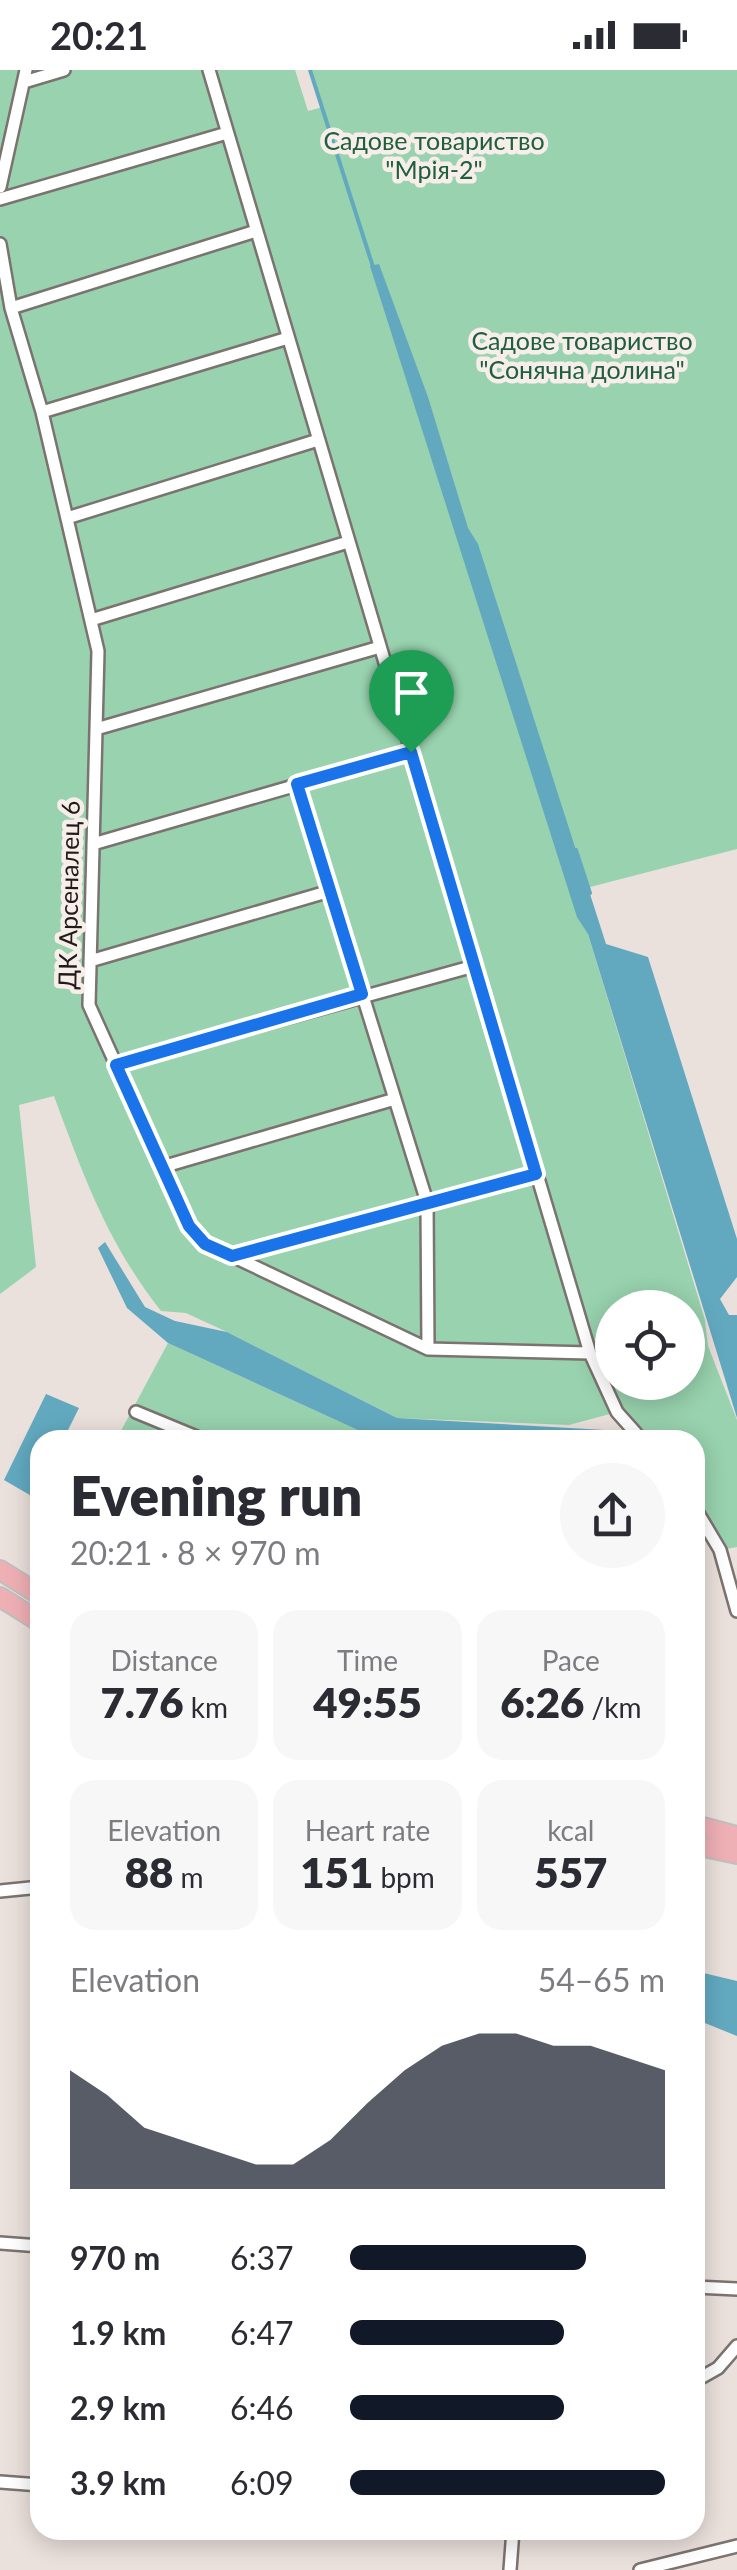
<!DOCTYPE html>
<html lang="en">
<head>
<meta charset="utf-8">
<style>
  :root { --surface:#fff; --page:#f7f7f7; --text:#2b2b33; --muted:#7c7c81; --accent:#111827 }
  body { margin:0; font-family:Lato,sans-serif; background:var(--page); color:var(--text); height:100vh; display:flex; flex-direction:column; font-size:38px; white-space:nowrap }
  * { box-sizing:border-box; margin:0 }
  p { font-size:32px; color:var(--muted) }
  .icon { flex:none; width:55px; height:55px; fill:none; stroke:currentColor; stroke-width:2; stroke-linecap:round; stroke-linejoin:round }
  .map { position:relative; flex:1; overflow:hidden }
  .details { position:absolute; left:30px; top:1360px; width:675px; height:1110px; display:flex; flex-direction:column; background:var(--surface); border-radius:30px; box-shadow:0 5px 25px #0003 }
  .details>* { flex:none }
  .controls { position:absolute; left:595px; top:1220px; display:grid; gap:20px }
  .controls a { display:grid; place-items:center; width:110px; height:110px; border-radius:50%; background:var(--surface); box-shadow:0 5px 25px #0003; font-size:50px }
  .pin { position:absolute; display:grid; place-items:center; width:85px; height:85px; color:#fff; margin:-102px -42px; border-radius:50% 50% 50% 0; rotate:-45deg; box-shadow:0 0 10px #0007 }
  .pin .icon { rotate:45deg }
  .round { display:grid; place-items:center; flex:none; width:105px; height:105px; border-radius:52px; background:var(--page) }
  .head { display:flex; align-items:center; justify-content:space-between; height:170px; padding:0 40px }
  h1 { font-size:55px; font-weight:800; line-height:75px }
  .metrics { display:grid; grid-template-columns:repeat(3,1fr); gap:15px; height:170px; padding:10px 40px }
  .metrics div { display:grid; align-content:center; border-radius:25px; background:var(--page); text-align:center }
  .metrics b { font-size:42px; font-weight:800 }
  .metrics small { font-size:28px; font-weight:400 }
  .metrics p { font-size:28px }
  .chart { height:280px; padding:20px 40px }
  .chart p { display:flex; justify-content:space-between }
  .chart svg { width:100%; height:180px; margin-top:10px; fill:var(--accent); opacity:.7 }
  ul { padding:0 40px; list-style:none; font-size:32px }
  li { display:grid; grid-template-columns:160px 120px 1fr; align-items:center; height:75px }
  li i { height:25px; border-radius:12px; background:var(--accent) }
  .status { display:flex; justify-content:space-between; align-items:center; height:70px; padding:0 50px; background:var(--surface); direction:ltr }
  .status svg { height:28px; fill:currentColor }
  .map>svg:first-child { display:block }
  .green { fill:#98d2ae; fill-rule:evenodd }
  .water { fill:#62a9c0 }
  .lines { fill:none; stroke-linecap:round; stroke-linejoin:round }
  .stream { stroke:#62a9c0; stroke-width:4 }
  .minor-casing { stroke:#7b736f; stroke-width:16 }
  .primary-casing { stroke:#c0bfbf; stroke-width:22 }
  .minor { stroke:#fff; stroke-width:11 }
  .primary { stroke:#efb0b5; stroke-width:18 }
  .route-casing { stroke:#fff; stroke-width:20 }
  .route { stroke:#1a73e8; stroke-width:12 }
  .labels { text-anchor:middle; stroke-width:9; stroke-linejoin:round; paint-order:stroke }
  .park-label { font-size:25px; fill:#1e5f3d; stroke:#f7ede9 }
  .street-label { font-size:25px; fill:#1e1b19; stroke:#f7ede9 }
</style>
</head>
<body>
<div class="status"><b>20:21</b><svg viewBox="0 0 49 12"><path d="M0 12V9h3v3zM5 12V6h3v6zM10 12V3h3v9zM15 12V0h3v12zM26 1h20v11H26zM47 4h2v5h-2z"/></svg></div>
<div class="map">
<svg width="737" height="2500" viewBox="0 0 737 2500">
  <rect width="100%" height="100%" fill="#eae0dc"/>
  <!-- green -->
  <path class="green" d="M0,0H295L308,41L323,37L311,0H737V779L590,817L588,864L705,1250L708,1276L737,1350V1477L720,1480L695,1438V1370H642L617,1342L569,1355L397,1348L227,1262L186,1243L161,1241C107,1172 84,1107 54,1026L19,1035L36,1197L0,1224ZM612,1238H688V1312H612Z
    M168,1273L373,1367L413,1370H116Z"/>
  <!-- water -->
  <path class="water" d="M379,194L428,327L468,458L478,474L606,874L648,887L737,1169V1207L720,1229L729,1245H737V1348L588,864L577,847L370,196Z
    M105,1172L145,1237L175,1251L227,1262L397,1348L605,1360L609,1370L373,1367L168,1273L127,1238L98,1178Z
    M46,1324L79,1338L63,1370H40V1418L35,1428L4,1410Z
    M695,1901L737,1911V1966L695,1949Z"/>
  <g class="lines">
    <!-- stream -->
    <path class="stream" d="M310,0L374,200
      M576,780L590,823"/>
    <defs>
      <path id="minor" d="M209,0L590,1283L617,1342L642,1370
        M24,12L64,0
        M0,117L26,0
        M0,129L227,63
        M0,174L11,238L42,342L98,581L89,935L189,1156L205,1173L428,1279L590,1283
        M11,238L256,161
        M42,342L288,268
        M67,448L318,370
        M91,550L348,472
        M96,659L380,577
        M297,714L427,1132L428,1279
        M93,774L411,682
        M90,891L330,821
        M117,995L474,896
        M162,1097L395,1029
        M232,1186L536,1104
        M136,1342L204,1370
        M695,1438L720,1480L737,1541
        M0,1821L40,1817
        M0,2173L40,2176
        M695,2217L737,2219
        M695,2311L718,2298L737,2276
        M0,2412L40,2415
        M510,2500L513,2460
        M640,2500L737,2476"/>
      <path id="primary" d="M0,1500L40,1525
        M0,1527L40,1552
        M695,1755L737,1766
        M695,1775L737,1784"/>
    </defs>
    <!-- minor casing -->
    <use href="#minor" class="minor-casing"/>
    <!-- primary casing -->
    <use href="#primary" class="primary-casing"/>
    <!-- minor -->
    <use href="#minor" class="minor"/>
    <!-- primary -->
    <use href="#primary" class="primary"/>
  </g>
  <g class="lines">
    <defs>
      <path id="route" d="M411,682L536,1104L232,1186L205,1174L189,1156L116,995L362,924L297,714Z"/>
    </defs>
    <!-- route casing -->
    <use href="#route" class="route-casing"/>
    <!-- route -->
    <use href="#route" class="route"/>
  </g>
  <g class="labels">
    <!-- park labels -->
    <g class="park-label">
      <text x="434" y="80">Садове товариство<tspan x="434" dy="29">"Мрія-2"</tspan></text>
      <text x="582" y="280">Садове товариство<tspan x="582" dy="29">"Сонячна долина"</tspan></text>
    </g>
    <!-- street labels -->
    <g class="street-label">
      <text transform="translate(69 825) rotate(-89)" y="9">ДК Арсеналец 6</text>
    </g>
  </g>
</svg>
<div class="controls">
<a><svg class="icon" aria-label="locate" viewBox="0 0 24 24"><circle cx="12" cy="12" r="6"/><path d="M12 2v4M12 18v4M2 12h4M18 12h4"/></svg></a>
</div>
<div class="pin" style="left:411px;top:682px;background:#1e9e55"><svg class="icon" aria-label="arrive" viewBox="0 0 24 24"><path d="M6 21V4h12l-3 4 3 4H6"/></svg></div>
<section class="details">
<div class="head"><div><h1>Evening run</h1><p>20:21 · 8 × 970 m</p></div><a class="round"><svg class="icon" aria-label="share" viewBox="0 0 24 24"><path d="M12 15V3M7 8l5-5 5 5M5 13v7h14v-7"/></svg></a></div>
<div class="metrics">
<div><p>Distance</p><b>7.76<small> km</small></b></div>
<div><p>Time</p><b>49:55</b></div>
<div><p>Pace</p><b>6:26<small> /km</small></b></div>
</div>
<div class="metrics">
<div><p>Elevation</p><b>88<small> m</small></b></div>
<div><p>Heart rate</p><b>151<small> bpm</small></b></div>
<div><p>kcal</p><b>557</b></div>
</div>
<div class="chart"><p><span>Elevation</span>54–65 m</p>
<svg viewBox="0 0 160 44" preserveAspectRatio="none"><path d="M0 44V15L10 21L20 29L30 32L40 35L50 38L60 38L70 32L80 23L90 15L100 9L110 6L120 6L130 9L140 9L150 12L160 15V44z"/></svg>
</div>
<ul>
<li><b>970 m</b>6:37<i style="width:75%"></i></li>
<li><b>1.9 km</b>6:47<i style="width:68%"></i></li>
<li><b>2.9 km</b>6:46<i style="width:68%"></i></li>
<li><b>3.9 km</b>6:09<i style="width:100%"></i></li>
</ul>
</section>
</div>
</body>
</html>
